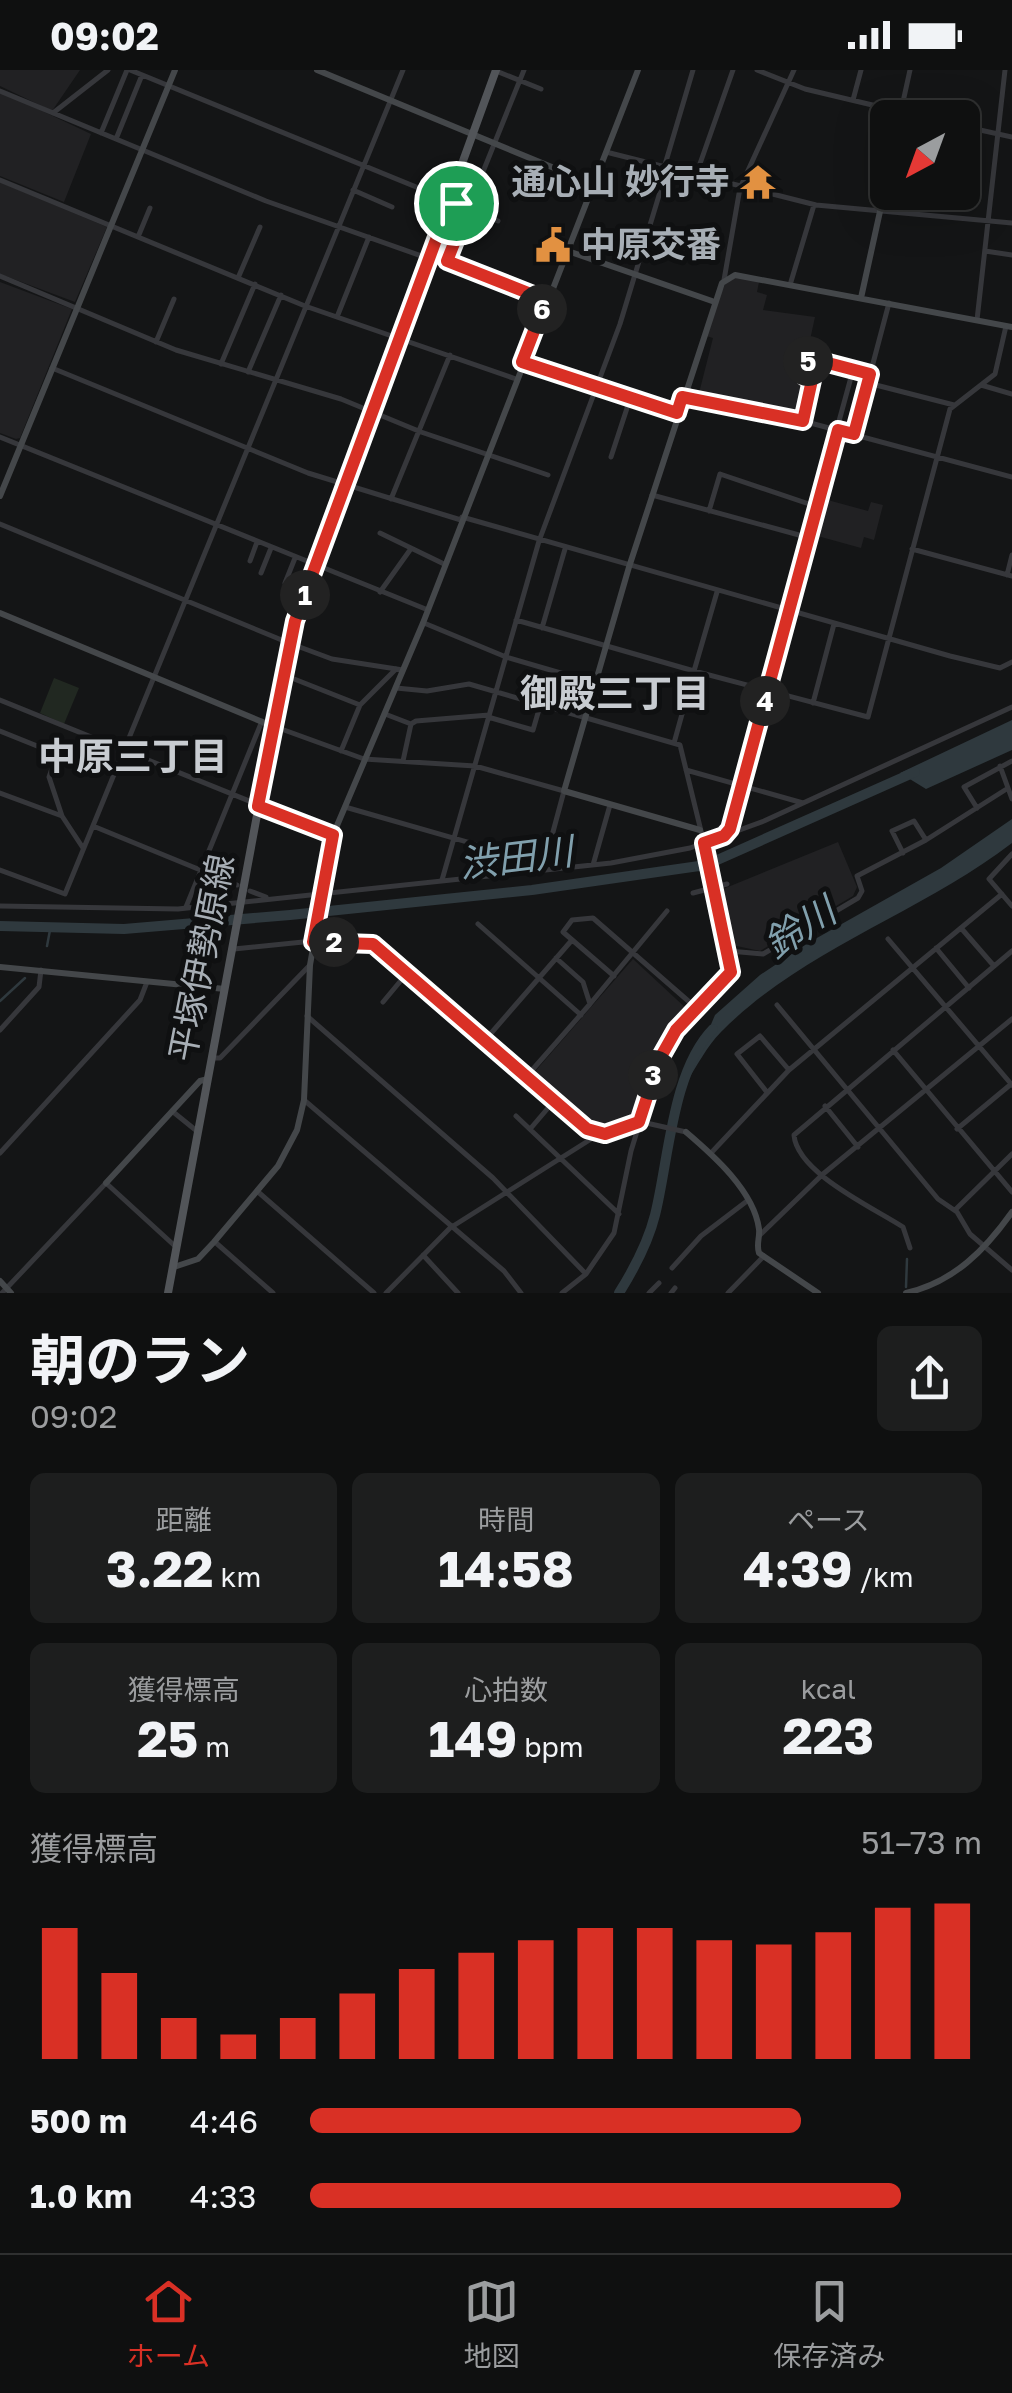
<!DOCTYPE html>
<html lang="ja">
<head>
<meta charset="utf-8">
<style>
  :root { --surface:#0f1010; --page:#1d1e1e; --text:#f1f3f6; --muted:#9b9d9f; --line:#2f3030; --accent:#d93025 }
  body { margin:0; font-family:"Golos Text","Noto Sans JP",sans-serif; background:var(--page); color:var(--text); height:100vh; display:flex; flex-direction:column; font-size:38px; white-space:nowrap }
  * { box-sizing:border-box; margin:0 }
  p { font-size:32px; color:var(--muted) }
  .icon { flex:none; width:55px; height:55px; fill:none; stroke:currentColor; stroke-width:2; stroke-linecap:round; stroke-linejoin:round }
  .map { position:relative; height:1223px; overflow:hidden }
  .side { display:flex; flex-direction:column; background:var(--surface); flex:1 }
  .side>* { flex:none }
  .needle { width:65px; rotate:221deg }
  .controls { position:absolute; left:870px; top:30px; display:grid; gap:20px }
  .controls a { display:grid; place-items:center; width:110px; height:110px; border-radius:15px; background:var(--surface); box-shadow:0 10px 40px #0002,0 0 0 2px var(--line); font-size:50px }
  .pin { position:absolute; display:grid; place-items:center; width:85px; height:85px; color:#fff; margin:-42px; border:5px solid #fff; border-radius:50%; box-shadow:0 2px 10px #0007 }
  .km { position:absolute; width:50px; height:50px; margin:-25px; border-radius:50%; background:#222; color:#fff; font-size:28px; line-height:50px; text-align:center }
  .round { display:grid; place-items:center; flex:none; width:105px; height:105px; border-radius:15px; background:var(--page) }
  .summary { display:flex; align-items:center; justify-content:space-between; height:170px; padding:0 30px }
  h1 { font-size:55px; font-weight:700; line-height:75px }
  .metrics { display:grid; grid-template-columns:repeat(3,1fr); gap:15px; height:170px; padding:10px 30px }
  .metrics div { display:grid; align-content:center; border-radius:15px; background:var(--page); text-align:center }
  .metrics b { font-size:50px; font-weight:700 }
  .metrics small { font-size:28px; font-weight:400 }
  .metrics p { font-size:28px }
  .chart { height:280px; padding:20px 30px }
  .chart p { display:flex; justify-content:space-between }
  .chart svg { width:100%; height:180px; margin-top:10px; stroke:var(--accent); stroke-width:6 }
  ul { padding:0 30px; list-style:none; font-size:32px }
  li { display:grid; grid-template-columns:160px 120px 1fr; align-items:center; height:75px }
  li i { height:25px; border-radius:12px; background:var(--accent) }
  .status { display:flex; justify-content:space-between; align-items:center; height:70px; padding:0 50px; background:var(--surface); direction:ltr }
  .status svg { height:28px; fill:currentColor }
  .tabs { display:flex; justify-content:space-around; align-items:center; height:140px; border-top:2px solid var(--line); background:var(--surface); font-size:28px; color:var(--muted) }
  .tabs a { display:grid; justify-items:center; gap:5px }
  .tabs .on { color:var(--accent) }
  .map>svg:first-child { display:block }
  .built { fill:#212123 }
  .green { fill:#212821 }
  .water { fill:#2f393e }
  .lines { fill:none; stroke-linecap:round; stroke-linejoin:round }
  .stream { stroke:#2f393e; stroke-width:2.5 }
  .river { stroke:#2f393e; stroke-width:10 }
  .street { stroke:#36373b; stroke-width:5 }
  .secondary { stroke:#44474a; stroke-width:6 }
  .primary { stroke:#525559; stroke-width:8 }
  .route-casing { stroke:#fff; stroke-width:20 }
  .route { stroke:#d93025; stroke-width:12 }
  .labels { text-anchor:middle; stroke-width:10; stroke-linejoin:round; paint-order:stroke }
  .poi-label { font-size:35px; font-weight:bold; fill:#a7aeb5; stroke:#0f1011; text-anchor:end }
  .street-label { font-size:35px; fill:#a7aeb5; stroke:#0f1011 }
  .neighbourhood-label { font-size:38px; font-weight:bold; fill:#c8ccd1; stroke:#0f1011 }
  .water-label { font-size:38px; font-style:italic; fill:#81a0ad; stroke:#0f1011 }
</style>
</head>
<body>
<div class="status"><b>09:02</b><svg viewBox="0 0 49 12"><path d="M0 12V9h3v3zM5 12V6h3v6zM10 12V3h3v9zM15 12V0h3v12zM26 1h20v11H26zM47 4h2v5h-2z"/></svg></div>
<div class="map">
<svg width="1012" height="1223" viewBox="0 0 1012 1223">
  <rect width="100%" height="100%" fill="#141516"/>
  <!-- built -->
  <path class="built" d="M0,0H80L52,41L0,16Z
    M0,21L91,64L64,132L0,106Z
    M0,112L107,157L75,232L0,204Z
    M737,207L759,212L757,222L767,225L763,240L815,247L802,307L809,312L800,346L698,327L713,268L703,265L726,212Z
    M0,212L72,239L20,368L16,369L0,363Z
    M824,429L868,441L871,432L883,435L874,470L864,467L861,478L814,465Z
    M838,772L857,817L853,826L760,881L732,875L723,819Z
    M633,889L689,941L657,990L639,1045L598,1061L532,1005Z"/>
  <!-- green -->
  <path class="green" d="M54,608L79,618L64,654L40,643Z"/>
  <!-- water -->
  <path class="water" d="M1012,650V680L926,719L900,703Z
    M1012,749V773C921,843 803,879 721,962C707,976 697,996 686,1013L715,945L760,905L808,873L941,798Z"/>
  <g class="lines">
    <!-- stream -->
    <path class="stream" d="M47,876L50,860
      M0,931L25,908
      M906,1217L907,1189"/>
    <!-- river -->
    <path class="river" d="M0,856L124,859L290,845L532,820L706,795L915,702
      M619,1223C634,1199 648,1173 655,1145C669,1089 672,1001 713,959"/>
    <!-- street -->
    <path class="street" d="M130,0L448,130
      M757,0L805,19L927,48
      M496,1L541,19
      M0,21L266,131L546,230
      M853,30L861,0
      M901,41L910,0
      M53,43L108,0
      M962,56L1012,67
      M101,63L127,0
      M116,69L142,5
      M606,82L816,135L1012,153
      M664,98L693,0
      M696,105L733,0
      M0,110L305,236L516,309
      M353,120L392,137
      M451,131L498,151
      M138,167L150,138
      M985,181L1012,185
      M447,191L524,0
      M0,206L176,280L341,329L421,362L548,405
      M238,208L260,157
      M724,210L740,118L794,0
      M790,215L814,135
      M337,247L369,167
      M977,250L1005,0
      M156,272L174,229
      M523,293L677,343
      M221,294L255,214
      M52,298L308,403L461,450
      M248,302L281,225
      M868,313L954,335
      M981,315L1012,324
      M685,327L803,351L1012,407
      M804,350L812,310L805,307L809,288L870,304
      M854,365L889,233
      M0,367L428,540
      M611,387L630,329
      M652,425L810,468
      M391,429L450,285
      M709,441L720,404L818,437
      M462,447L950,586L1000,598L1012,592
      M0,454L289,573L332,589L403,600
      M380,463L444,494
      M912,479L1012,506
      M250,491L257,472
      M261,503L271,478
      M1007,505L1012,485
      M285,513L295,488
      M380,522L410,480
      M516,550L694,601L717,522
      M424,553L506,587L595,613
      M542,558L565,479
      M284,605L360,635
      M396,618L427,621L469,614L680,675L725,859L731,902L695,937L659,990L631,1081L614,1163L586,1204L562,1223
      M0,630L333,765
      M813,633L834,554
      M385,644L411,654
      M488,647L533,660L540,636
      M273,656L364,689L475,696L564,721L543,799
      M0,661L57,684L49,707L62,746
      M674,673L694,601L868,647L950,339L995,304L1006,256
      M341,681L360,635L396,599
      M403,691L411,654L416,651L489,645
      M1000,696L1012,729
      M686,700L803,733
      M0,723L62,746L83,778
      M345,737L544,794
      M977,738L964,717L1012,691
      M93,756L237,815
      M726,764L853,300
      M903,783L892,761L914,751L926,770
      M1012,784L989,809L1012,836
      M593,795L610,735
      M0,800L65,824L403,0
      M442,810L539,471L620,254L667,99
      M250,821L266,827
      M693,823L727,814
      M0,836L178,839L611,793L690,778L764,751L1012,637
      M186,837L262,651
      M478,854L581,945
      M961,858L994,896
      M888,869L1012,1015
      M313,872L362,870L382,879L593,1062L605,1064L642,1052L686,1062
      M936,878L969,918
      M234,879L313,871
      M729,881L763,884L858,828L862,821L857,806L926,770L1005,720
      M614,906L563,862L572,850L593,848L694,936
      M383,932L408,902
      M590,934L667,841
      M777,935L938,1129L957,1142L970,1164L1012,1200
      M307,946L493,1108L586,1204
      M0,960L39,917L41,900
      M486,969L572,870
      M893,980L1012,1122
      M213,988H220L310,895
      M526,1007L590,934L583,912L556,888
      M766,1021L737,984L760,966L789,1000
      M304,1030L504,1201L521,1223
      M825,1036L858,1077
      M172,1041L198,1062
      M516,1046L619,1144
      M531,1058L554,1031
      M957,1059L1010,1015
      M0,1083L140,930L147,912
      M711,1083L789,1000L1002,824
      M257,1121L374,1223
      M955,1140L1012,1084
      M760,1165L823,1104L1012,949
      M215,1172L273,1223
      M910,1178L903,1157C874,1138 797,1103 794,1065L1012,881
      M423,1185L458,1223
      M672,1198L701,1166L747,1131
      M2,1223L106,1113L176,1177
      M386,1223L450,1158L599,1064
      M649,1223L659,1213
      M671,1223L675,1218
      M728,1223L764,1186"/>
    <!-- secondary -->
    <path class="secondary" d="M317,0L593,114
      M900,48L901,41
      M565,180L712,231
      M861,228L888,105
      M0,426L175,0
      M0,543L272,656
      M700,760L564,721L629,497L722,213L735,205L1012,257
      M0,897L225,919
      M686,1062C713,1085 754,1121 759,1159C760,1168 756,1174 759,1183L818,1223
      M106,1113L200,1011L208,1009
      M174,1197L198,1189L214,1172L278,1096L297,1060L304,1030L310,895L333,765L423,553L638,0
      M0,1211L11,1223
      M906,1223C954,1212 985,1180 1012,1142"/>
    <!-- primary -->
    <path class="primary" d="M168,1223L290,568L496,0"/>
  </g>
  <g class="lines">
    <defs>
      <path id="route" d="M450,132L468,138L447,191L546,230L522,292L677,343L682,327L803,351L812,310L805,307L809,288L870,304L854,364L838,360L730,759L724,766L704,773L731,902L676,960L659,990L639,1052L605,1064L587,1059L373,874L313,872L333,765L258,736L295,551Z"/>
    </defs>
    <!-- route casing -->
    <use href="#route" class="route-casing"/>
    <!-- route -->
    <use href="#route" class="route"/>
  </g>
  <!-- icons -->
  <defs>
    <symbol id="temple-bare" viewBox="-9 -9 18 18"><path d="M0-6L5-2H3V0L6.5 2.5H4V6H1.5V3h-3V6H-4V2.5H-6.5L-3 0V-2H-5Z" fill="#e29141" stroke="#0f1011" stroke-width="2.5" paint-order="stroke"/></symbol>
    <symbol id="civic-bare" viewBox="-9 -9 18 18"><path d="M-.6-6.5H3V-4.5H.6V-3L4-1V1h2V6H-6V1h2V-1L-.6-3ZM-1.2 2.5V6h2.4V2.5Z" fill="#e29141" stroke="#0f1011" stroke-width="2.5" paint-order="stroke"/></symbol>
  </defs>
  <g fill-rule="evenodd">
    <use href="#temple-bare" x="733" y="87" width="50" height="50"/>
    <use href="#civic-bare" x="528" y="150" width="50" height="50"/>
  </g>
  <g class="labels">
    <!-- poi labels -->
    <g class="poi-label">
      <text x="730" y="124">通心山 妙行寺</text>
      <text x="581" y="187" text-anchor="start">中原交番</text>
    </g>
    <!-- street labels -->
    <g class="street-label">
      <text transform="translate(202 888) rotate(-79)" y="12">平塚伊勢原線</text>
    </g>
    <!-- neighbourhood labels -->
    <g class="neighbourhood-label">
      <text x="615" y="637">御殿三丁目</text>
      <text x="133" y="700">中原三丁目</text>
    </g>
    <!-- water labels -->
    <g class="water-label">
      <text transform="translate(516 788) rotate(-7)" y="13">渋田川</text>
      <text transform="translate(800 858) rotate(-33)" y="13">鈴川</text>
    </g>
  </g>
</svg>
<div class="controls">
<a><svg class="needle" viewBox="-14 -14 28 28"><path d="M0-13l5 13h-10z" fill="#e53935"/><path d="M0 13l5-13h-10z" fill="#9b9d9f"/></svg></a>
</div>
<div class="pin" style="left:456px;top:133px;background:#1e9e55"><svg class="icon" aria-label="arrive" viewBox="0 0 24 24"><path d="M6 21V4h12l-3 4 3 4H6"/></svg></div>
<b class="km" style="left:305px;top:525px">1</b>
<b class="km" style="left:334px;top:872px">2</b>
<b class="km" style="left:653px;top:1005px">3</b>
<b class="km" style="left:765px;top:631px">4</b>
<b class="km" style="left:808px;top:291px">5</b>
<b class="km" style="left:542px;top:239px">6</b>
</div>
<section class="side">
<div class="summary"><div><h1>朝のラン</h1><p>09:02</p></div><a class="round"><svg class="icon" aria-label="share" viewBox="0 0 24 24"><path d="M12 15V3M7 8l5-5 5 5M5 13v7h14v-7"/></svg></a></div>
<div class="metrics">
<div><p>距離</p><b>3.22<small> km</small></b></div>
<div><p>時間</p><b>14:58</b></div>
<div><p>ペース</p><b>4:39<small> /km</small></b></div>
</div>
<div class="metrics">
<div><p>獲得標高</p><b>25<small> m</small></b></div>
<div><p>心拍数</p><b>149<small> bpm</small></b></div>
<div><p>kcal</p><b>223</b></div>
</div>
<div class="chart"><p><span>獲得標高</span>51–73 m</p>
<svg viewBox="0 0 160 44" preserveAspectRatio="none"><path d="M5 44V12M15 44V23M25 44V34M35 44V38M45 44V34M55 44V28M65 44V22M75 44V18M85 44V15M95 44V12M105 44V12M115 44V15M125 44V16M135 44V13M145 44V7M155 44V6"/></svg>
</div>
<ul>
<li><b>500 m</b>4:46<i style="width:73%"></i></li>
<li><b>1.0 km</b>4:33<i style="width:88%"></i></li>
</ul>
</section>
<nav class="tabs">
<a class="on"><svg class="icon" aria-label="home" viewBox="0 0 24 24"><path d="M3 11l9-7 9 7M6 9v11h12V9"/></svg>ホーム</a>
<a><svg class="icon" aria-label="map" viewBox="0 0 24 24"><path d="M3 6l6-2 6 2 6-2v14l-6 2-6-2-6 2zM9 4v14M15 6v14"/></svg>地図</a>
<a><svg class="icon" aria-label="saved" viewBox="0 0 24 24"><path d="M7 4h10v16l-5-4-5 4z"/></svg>保存済み</a>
</nav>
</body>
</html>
